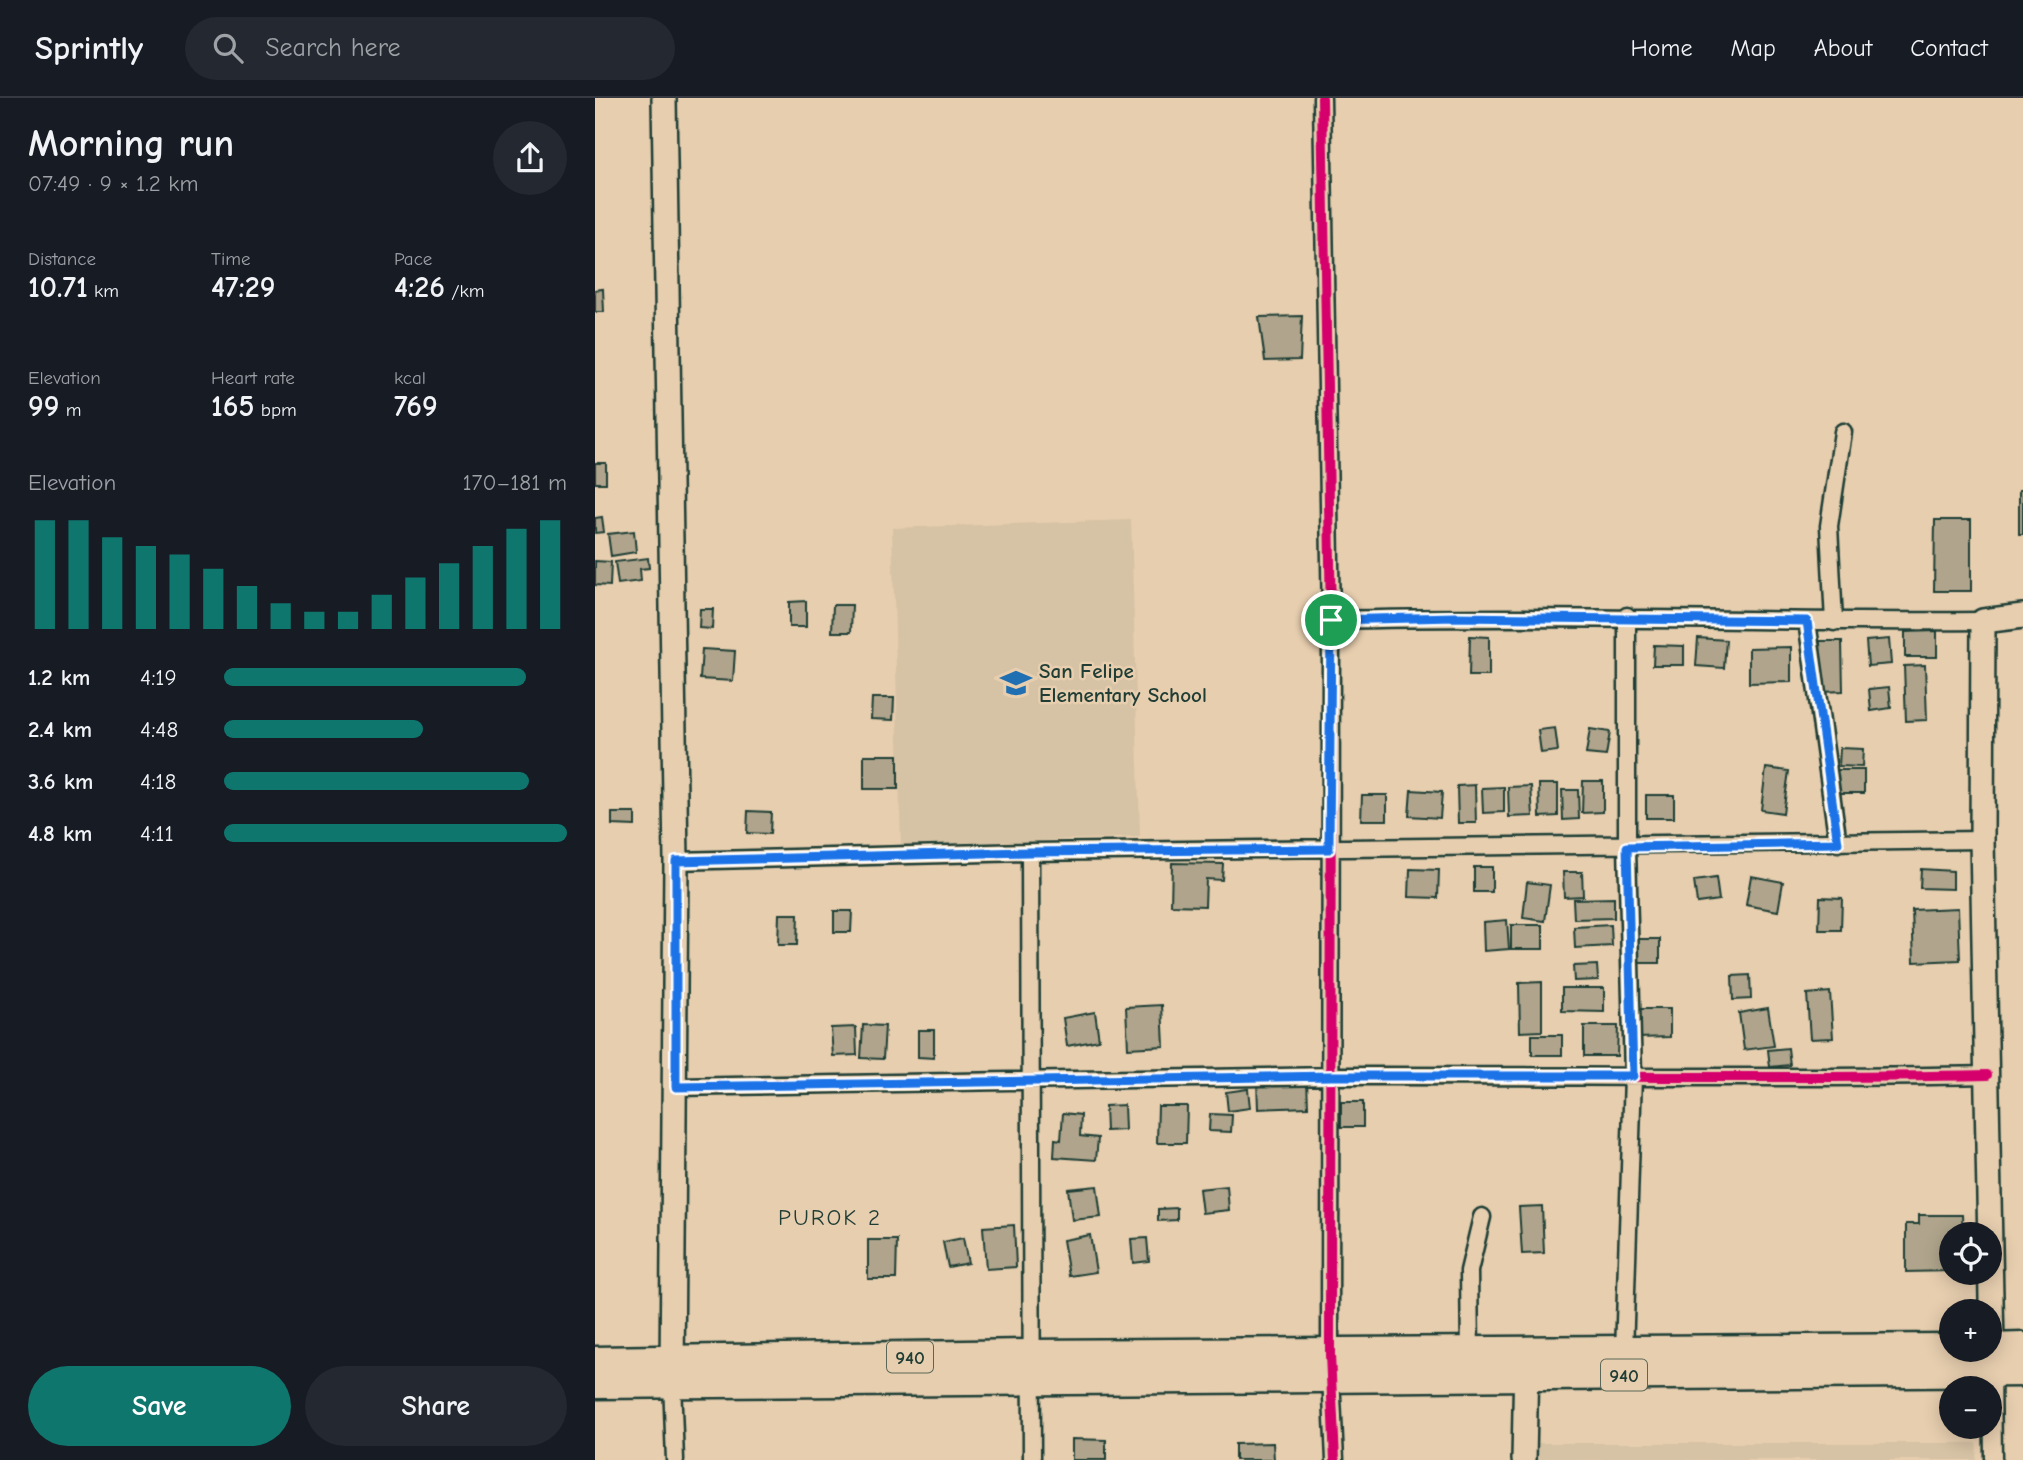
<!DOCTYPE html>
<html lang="en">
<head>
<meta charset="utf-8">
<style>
  :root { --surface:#171b24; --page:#242831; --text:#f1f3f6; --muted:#9ea1a6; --line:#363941; --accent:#0f766e }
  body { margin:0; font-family:"Comic Neue",sans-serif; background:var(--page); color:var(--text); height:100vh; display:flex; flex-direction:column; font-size:26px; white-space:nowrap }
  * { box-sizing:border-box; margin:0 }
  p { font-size:23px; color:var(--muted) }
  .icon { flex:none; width:38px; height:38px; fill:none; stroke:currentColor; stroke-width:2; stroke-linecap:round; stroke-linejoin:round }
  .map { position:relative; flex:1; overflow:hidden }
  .panel { display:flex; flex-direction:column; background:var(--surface); width:595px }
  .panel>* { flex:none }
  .fabs { position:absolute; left:1344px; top:1124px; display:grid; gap:14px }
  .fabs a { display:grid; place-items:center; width:63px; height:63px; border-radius:50%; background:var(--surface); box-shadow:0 4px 18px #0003; font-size:35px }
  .pin { position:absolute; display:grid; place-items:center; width:60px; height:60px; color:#fff; margin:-30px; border:4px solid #fff; border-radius:50%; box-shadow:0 2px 7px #0007 }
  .round { display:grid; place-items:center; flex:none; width:74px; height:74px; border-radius:37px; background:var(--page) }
  .overview { display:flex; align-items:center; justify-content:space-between; height:119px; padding:0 28px }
  h1 { font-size:38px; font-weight:700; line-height:52px }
  .metrics { display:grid; grid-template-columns:repeat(3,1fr); gap:10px; height:119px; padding:7px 28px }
  .metrics div { display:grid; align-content:center }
  .metrics b { font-size:30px; font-weight:700 }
  .metrics small { font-size:19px; font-weight:400 }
  .metrics p { font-size:19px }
  .chart { height:196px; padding:14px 28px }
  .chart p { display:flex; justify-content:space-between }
  .chart svg { width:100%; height:126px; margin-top:7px; stroke:var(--accent); stroke-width:6 }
  .primary-button { display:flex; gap:14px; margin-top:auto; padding:14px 28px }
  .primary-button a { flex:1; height:80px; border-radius:42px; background:var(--accent); color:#fff; font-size:28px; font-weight:700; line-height:80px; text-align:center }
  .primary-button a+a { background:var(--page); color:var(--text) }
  ul { padding:0 28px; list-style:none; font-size:23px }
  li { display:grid; grid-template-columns:112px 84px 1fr; align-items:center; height:52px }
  li i { height:18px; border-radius:9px; background:var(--accent) }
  header { display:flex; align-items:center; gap:42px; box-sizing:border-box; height:98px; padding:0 35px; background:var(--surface); border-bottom:2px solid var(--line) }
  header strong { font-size:33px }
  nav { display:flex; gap:38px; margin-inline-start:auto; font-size:24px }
  .search { width:490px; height:63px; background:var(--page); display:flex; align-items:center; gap:18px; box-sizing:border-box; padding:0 24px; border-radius:38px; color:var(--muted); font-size:26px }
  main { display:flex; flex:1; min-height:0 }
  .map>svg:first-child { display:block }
  .built { fill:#d6c2a4 }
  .building { fill:#b0a58c; stroke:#1f3d34; stroke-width:2 }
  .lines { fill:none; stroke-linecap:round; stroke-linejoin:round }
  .street-casing { stroke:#1f3d34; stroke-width:21 }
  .secondary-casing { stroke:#1f3d34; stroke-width:28 }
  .highway-casing { stroke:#1f3d34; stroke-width:35 }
  .street { stroke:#e7ceaf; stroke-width:16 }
  .secondary { stroke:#e7ceaf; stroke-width:23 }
  .highway { stroke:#e7ceaf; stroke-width:30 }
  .cycleway-casing { stroke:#e7ceaf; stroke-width:15 }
  .cycleway { stroke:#d6006c; stroke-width:10 }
  .route-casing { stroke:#fff; stroke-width:14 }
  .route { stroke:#1a73e8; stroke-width:9 }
  .labels { text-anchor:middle; stroke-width:5; stroke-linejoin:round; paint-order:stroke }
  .shield { fill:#e7ceaf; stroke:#5b6859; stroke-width:2 }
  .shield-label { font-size:19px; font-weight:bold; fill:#1f3d34 }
  .poi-label { font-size:21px; font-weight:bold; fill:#1f3d34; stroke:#e7ceaf; text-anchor:start }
  .neighbourhood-label { font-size:23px; letter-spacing:2px; fill:#1f3d34; stroke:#e7ceaf }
</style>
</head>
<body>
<header>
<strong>Sprintly</strong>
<div class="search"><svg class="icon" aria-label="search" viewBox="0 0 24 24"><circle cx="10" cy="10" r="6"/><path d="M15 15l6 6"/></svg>Search here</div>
<nav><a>Home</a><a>Map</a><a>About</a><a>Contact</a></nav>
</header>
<main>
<section class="panel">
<div class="overview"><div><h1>Morning run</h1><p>07:49 · 9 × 1.2 km</p></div><a class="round"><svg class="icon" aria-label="share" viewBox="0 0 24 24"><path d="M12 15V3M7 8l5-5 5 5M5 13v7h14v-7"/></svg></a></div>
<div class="metrics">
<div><p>Distance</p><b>10.71<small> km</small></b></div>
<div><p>Time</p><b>47:29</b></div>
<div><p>Pace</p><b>4:26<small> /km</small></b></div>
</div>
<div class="metrics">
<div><p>Elevation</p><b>99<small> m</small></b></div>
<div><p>Heart rate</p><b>165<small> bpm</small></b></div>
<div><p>kcal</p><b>769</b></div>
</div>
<div class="chart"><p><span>Elevation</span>170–181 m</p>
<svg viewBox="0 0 160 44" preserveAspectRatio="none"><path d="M5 44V6M15 44V6M25 44V12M35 44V15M45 44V18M55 44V23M65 44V29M75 44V35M85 44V38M95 44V38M105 44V32M115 44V26M125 44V21M135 44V15M145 44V9M155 44V6"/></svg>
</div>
<ul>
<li><b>1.2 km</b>4:19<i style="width:88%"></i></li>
<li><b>2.4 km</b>4:48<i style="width:58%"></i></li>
<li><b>3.6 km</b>4:18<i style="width:89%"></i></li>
<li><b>4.8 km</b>4:11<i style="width:100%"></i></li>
</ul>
<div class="primary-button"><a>Save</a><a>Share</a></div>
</section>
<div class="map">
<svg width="1428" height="1362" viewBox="0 0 1428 1362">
  <rect width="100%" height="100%" fill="#e7ceaf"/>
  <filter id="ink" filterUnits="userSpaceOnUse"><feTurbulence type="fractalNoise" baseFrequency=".0143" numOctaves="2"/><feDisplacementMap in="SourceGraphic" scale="14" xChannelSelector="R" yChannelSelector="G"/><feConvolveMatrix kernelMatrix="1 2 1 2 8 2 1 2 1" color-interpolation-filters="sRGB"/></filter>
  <g filter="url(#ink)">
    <!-- built -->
    <path class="built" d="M536,422L545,739L306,747L297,430Z
      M940,1345H1382L1381,1362H940Z"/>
    <!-- building -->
    <path class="building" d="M8,191L9,214H0V192Z
      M707,218L705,262L670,263L664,219Z
      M0,365H11V385H0Z
      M1424,392H1428V436H1424Z
      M7,419L9,434L0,435V420Z
      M1340,422H1376V493H1339Z
      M39,433L41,454L16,458L13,436Z
      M53,460L54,470L45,471L46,483L23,486L20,464Z
      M0,463L16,464L15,488L0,487Z
      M211,503V529H194V504Z
      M238,507H257L256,534H237Z
      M105,511H118L117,531L104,530Z
      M1342,533V559H1310V534Z
      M875,538L894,539V578H874Z
      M1103,540L1131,542L1129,570L1101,568Z
      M1294,541L1296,566L1273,568L1271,543Z
      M1225,543H1247L1248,593L1226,594Z
      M1059,547L1089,548V567H1058Z
      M1196,549V584L1154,585V550Z
      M107,551L140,553L138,583L105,581Z
      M1330,567L1332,622L1311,623L1309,568Z
      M1294,589L1296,610L1276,613L1274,591Z
      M277,600H299L298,622L276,621Z
      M960,630L963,653L946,655L943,632Z
      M995,631L1015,634L1011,658L991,656Z
      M1245,650L1268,651L1267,669L1244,668Z
      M269,657H303V691H269Z
      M1171,670L1194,673L1188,715L1166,712Z
      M1242,672H1269V695H1242Z
      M988,683H1008V714L987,715Z
      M944,686H963V718L945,719Z
      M880,687L881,725H863L862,688Z
      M936,688L938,718L914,719L913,689Z
      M909,689V714L888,715L887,690Z
      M816,692L847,694L845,720L814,718Z
      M967,692H983L984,721L968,722Z
      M767,697H792V722H766Z
      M1051,697H1079V720H1051Z
      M153,713L176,714L175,736L152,735Z
      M17,715H40V728L17,727Z
      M577,765L628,766L627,782L611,781L610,808L576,807Z
      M879,769H897V794H879Z
      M815,771L844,772L843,800L814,799Z
      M1326,771L1358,773V791L1325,790Z
      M968,774H987L988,798L969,799Z
      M1156,778L1188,784L1183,813L1151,807Z
      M1121,780L1124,802L1102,805L1099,783Z
      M932,784L955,787L950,823L928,820Z
      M1225,799L1247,800L1246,832H1224Z
      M1019,800V820L979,821L978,801Z
      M1363,810L1365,862L1319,864L1317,812Z
      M239,813H257L256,834H239Z
      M184,816H203L202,847H183Z
      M912,822L914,851L889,853L888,824Z
      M916,827H948V851H916Z
      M1016,827L1017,848L980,850L979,829Z
      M1040,841H1065V865H1039Z
      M1002,867L1003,882L979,883L978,868Z
      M1155,877L1156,901L1138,902L1137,878Z
      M947,884V933L925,934L924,885Z
      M967,890H1009V914L967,913Z
      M1235,894L1238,940L1215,941L1212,896Z
      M567,907L569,948L533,950L531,909Z
      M1173,910L1179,948L1149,952L1144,915Z
      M1042,911H1075V939L1043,940Z
      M500,914L504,942L472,948L468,920Z
      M268,927L290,928L288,961L266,960Z
      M989,928H1023L1022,958H989Z
      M261,929L262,957L238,958L236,930Z
      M323,932H339V960L323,959Z
      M937,937H967V957H937Z
      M1193,950L1195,967L1175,969L1173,952Z
      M712,981L713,1009L663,1011L662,983Z
      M653,991L655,1010L633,1013L631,994Z
      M746,1004H768V1029H746Z
      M529,1007L530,1032L511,1033L510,1008Z
      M563,1008H592L591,1045H562Z
      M468,1015L486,1017L485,1038L503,1040L501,1062L459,1059L460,1041L466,1042Z
      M615,1016L637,1017L636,1034L614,1033Z
      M502,1088L506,1119L477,1122L473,1091Z
      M632,1088L634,1112L607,1115L604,1091Z
      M947,1108L949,1155L927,1156L924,1109Z
      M582,1110V1122L563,1123V1111Z
      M1324,1117H1367L1368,1136H1356V1173L1311,1174V1126H1324Z
      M419,1127L421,1169L391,1171L388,1129Z
      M495,1137L501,1174L474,1178L468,1142Z
      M368,1140L373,1165L353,1169L348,1144Z
      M552,1140L554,1163L538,1165L536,1141Z
      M273,1142H302L301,1181H273Z
      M477,1341L511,1342V1362H477Z
      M678,1345L679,1362H640V1346Z"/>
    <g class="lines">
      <defs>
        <path id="street" d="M727,0L736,522L735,1257L740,1362
          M736,522C953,516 1170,525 1388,523
          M1212,523L1243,745
          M1239,524L1234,428L1248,334
          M435,754L437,1362
          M81,763L435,754L1387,742
          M81,989C301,986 520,980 740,978C957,977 1175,982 1392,977
          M1029,1255L1038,978L1032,749V518
          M875,1256L874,1173L887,1119
          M1397,1267L1398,1362
          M77,1284L80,1362"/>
        <path id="secondary" d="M69,0L81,763L77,1278
          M1397,1251L1387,742L1388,523L1428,518
          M929,1362L931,1262"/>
        <path id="highway" d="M1395,1251L1428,1250
          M0,1264L435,1257L1356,1251
          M0,1285L1428,1273"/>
      </defs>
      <!-- street casing -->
      <use href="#street" class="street-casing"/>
      <!-- secondary casing -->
      <use href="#secondary" class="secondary-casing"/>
      <!-- highway casing -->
      <use href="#highway" class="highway-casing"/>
      <!-- street -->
      <use href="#street" class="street"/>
      <!-- secondary -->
      <use href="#secondary" class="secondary"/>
      <!-- highway -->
      <use href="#highway" class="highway"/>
      <defs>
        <path id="cycleway" d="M727,0L736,522L735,1257L740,1362
          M81,989C301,986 520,980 740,978C957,977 1175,982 1392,977"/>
      </defs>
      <!-- cycleway casing -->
      <use href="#cycleway" class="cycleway-casing"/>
      <!-- cycleway -->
      <use href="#cycleway" class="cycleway"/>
    </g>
  </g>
  <g class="lines" filter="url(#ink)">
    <defs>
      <path id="route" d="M860,519L1212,523L1243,745L1032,749L1038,978H737L81,989V763L435,754L734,751L736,522Z"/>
    </defs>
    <!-- route casing -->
    <use href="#route" class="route-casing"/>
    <!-- route -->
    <use href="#route" class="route"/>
  </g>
  <!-- icons -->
  <defs>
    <symbol id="school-bare" viewBox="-9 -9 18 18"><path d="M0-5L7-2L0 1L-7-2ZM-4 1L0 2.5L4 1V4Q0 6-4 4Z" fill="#1f6fb2" stroke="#e7ceaf" stroke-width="2.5" paint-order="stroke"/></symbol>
  </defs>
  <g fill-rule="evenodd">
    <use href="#school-bare" x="399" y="563" width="44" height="44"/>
  </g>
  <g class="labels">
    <!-- shield labels -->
    <g class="shield">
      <rect x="292" y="1243.5" width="46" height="31" rx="5"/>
      <rect x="1006" y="1261.5" width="46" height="31" rx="5"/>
    </g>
    <g class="shield-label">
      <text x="315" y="1266">940</text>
      <text x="1029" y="1284">940</text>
    </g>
    <!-- poi labels -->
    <g class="poi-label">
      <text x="444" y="580">San Felipe<tspan x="444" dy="24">Elementary School</tspan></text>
    </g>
    <!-- neighbourhood labels -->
    <g class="neighbourhood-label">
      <text x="235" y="1127">PUROK 2</text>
    </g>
  </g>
</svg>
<div class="fabs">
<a><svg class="icon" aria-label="locate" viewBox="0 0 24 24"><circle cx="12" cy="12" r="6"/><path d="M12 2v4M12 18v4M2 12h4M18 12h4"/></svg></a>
<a>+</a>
<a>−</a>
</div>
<div class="pin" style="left:736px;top:522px;background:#1e9e55"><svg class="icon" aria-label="arrive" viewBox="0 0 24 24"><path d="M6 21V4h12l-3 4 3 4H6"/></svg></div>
</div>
</main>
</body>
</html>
